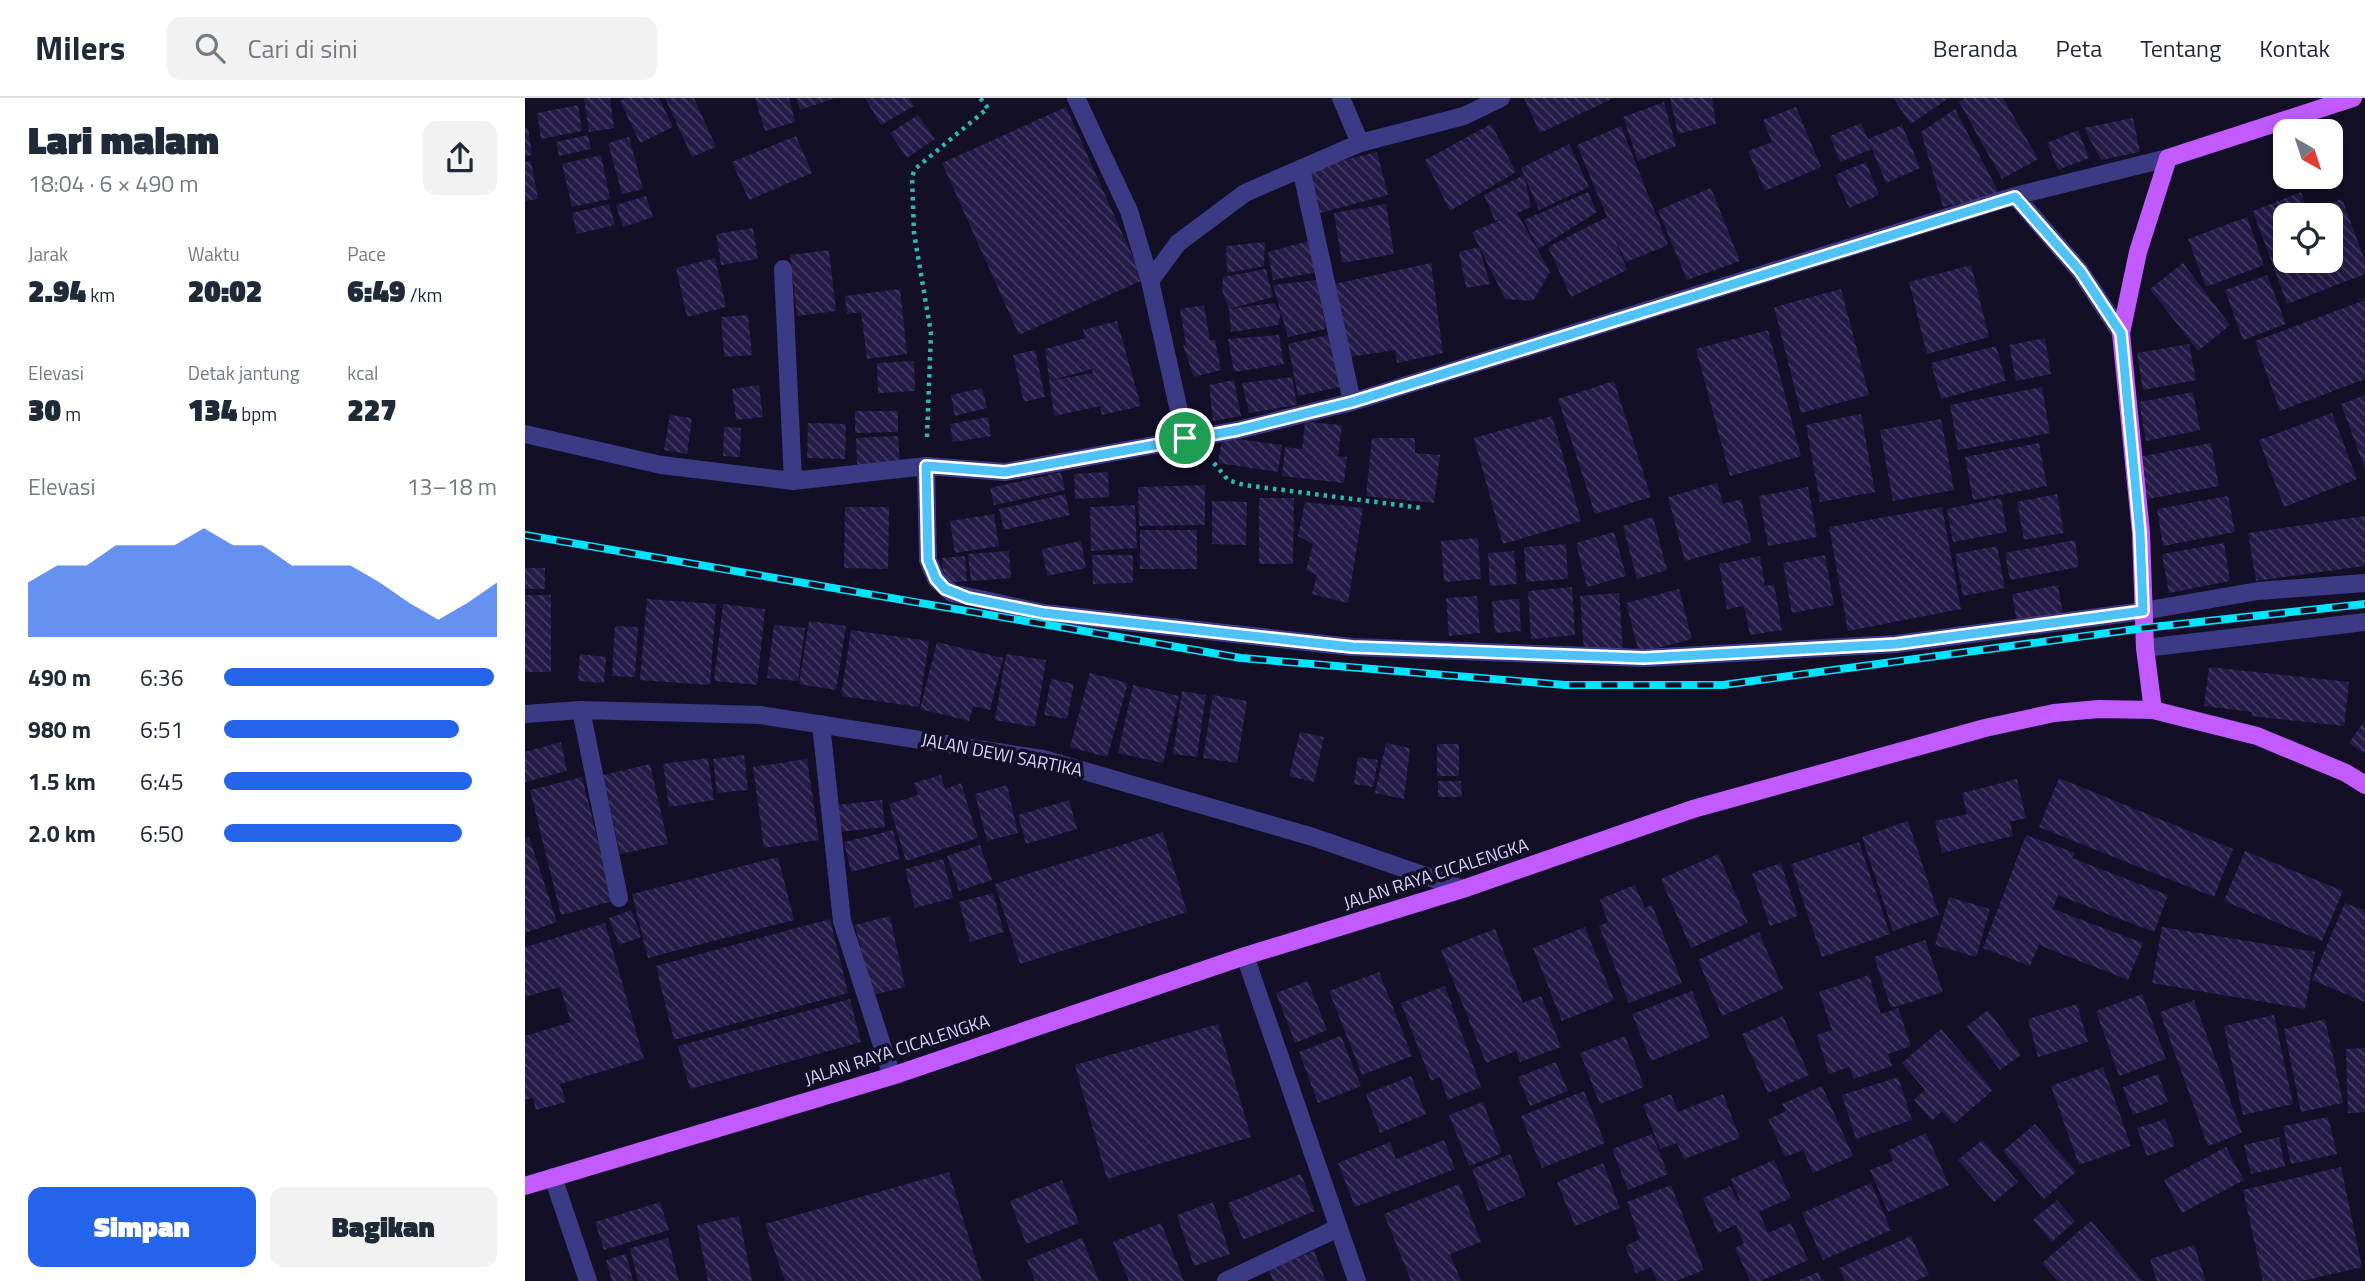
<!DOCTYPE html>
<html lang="id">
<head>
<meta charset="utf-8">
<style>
  :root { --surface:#fff; --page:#f2f2f3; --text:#1f2937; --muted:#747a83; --line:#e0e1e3; --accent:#2563eb }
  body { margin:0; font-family:"Titillium Web",sans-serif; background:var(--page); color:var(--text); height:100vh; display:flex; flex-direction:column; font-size:26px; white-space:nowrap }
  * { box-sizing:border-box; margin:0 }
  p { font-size:23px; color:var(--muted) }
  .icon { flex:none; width:38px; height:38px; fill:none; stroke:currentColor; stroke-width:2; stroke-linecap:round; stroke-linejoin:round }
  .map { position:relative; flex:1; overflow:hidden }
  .drawer { display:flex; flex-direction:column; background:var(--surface); width:525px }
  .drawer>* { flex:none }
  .needle { width:46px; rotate:141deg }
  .tools { position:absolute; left:1748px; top:21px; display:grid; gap:14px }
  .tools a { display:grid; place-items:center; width:70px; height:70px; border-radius:14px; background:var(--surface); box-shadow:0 4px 18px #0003; font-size:35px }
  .pin { position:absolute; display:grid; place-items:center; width:60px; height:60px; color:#fff; margin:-30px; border:4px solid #fff; border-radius:50%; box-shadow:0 2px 7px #0007 }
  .round { display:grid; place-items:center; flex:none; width:74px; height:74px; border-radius:14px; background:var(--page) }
  .headline { display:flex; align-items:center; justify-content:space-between; height:119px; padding:0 28px }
  h1 { font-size:38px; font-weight:800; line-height:52px }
  .figures { display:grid; grid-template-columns:repeat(3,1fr); gap:10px; height:119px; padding:7px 28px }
  .figures div { display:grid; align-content:center }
  .figures b { font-size:30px; font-weight:800 }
  .figures small { font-size:19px; font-weight:400 }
  .figures p { font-size:19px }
  .chart { height:196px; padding:14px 28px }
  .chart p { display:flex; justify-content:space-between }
  .chart svg { width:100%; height:126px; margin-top:7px; fill:var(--accent); opacity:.7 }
  .action { display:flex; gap:14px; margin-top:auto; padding:14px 28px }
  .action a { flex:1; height:80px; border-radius:14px; background:var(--accent); color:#fff; font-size:28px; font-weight:800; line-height:80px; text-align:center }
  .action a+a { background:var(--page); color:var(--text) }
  ul { padding:0 28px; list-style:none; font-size:23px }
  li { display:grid; grid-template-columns:112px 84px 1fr; align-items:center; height:52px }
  li i { height:18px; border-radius:9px; background:var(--accent) }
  header { display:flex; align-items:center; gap:42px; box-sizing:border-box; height:98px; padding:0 35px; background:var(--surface); border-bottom:2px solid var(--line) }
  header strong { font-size:33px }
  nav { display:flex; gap:38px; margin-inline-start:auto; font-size:24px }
  .search { width:490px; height:63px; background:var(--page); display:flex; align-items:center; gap:18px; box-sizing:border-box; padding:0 24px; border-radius:14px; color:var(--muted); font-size:26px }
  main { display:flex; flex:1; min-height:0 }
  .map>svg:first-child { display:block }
  .building { fill:url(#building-back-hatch); fill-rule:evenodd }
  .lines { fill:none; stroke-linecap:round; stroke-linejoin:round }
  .path { stroke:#2fb8b0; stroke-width:4.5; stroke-dasharray:3.5 5; stroke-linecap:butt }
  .minor { stroke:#3d3a85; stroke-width:18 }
  .major { stroke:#c25bff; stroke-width:18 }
  .rail-casing { stroke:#00e5ff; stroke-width:8 }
  .rail { stroke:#130f26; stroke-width:5; stroke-dasharray:16; stroke-linecap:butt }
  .route-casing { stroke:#fff; stroke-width:14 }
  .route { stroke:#4fc3f7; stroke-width:9 }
  .labels { text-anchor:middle; stroke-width:7; stroke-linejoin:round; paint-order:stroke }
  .street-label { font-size:18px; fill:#d9d4ff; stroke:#130f26 }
</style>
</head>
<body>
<header>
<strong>Milers</strong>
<div class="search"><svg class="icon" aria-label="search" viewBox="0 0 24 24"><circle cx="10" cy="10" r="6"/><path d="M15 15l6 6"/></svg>Cari di sini</div>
<nav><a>Beranda</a><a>Peta</a><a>Tentang</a><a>Kontak</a></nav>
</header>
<main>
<section class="drawer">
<div class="headline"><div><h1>Lari malam</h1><p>18:04 · 6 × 490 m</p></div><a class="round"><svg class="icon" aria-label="share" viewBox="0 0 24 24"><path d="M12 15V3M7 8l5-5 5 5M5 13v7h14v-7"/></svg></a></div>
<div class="figures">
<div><p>Jarak</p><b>2.94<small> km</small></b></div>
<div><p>Waktu</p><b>20:02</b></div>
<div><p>Pace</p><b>6:49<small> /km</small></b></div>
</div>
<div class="figures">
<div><p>Elevasi</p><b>30<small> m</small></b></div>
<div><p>Detak jantung</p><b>134<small> bpm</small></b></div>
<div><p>kcal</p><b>227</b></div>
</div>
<div class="chart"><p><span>Elevasi</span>13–18 m</p>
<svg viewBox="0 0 160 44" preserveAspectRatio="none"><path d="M0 44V25L10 19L20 19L30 12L40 12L50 12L60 6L70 12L80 12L90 19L100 19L110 19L120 25L130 32L140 38L150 32L160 25V44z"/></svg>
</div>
<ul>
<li><b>490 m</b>6:36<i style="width:99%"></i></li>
<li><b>980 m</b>6:51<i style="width:86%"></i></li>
<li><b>1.5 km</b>6:45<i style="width:91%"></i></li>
<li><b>2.0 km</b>6:50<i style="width:87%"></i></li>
</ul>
<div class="action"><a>Simpan</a><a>Bagikan</a></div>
</section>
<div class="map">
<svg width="1840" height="1183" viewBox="0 0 1840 1183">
  <defs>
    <pattern id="building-back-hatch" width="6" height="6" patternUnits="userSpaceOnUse" patternTransform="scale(1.75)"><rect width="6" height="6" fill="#241b47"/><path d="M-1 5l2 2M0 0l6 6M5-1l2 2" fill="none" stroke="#433b63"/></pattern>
  </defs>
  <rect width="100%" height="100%" fill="#130f26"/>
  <!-- building -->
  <path class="building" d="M59,0H85L89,30L64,34Z
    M100,0H134L148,29L115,45L95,3Z
    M140,0H169L191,49L167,59Z
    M230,0H264L270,24L240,33Z
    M271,0H310L275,12Z
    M340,0H384L389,8L356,27Z
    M999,0H1089L1015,35Z
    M1145,0H1187L1191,26L1153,36Z
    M1368,0H1424L1386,26Z
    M1440,0H1478L1513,61L1477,81L1434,4Z
    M1139,4L1151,48L1113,63L1098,19Z
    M53,7L57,33L16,41L12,15Z
    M541,9L618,182L494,237L417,65Z
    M1271,9L1296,69L1240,93L1223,53L1247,44L1238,22Z
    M1430,11L1475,97L1418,109L1396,34Z
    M393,17L410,41L382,60L365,35Z
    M1608,20L1615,54L1576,62L1559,30Z
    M1336,25L1343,41L1377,27L1395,70L1361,85L1347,51L1315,64L1305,38Z
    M966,26L991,74L925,113L900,62Z
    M1096,28L1143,147L1101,164L1088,136L1102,172L1046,199L1023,149L1082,119L1052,47Z
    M3,30L7,57L0,58V31Z
    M1553,32L1564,60L1533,72L1522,45Z
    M63,37L66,51L34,58L31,44Z
    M271,38L287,75L224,102L207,64Z
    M104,39L118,91L97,96L83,45Z
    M1044,46L1064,89L1014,112L996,70Z
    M852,54L863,97L795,115L785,71Z
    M76,57L85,101L47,109L37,66Z
    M6,63L13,101L0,103V64Z
    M1341,64L1354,97L1324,110L1310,77Z
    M999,77L1006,109L992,115L1025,174L1008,203L980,201L947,134L984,118L970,123L959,97Z
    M1186,90L1215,163L1162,182L1133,112Z
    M1063,94L1072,114L1013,151L999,122Z
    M1776,94L1783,114L1817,101L1840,163V176L1762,206L1728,113ZM1760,117H1806V163H1760Z
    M121,98L128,119L98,129L91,107Z
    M84,106L90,127L52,136L47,115Z
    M861,106L869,156L817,165L809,115Z
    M1722,119L1739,167L1681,189L1663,141Z
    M228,130L233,161L196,167L191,136Z
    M787,142L793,174L748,182L743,154Z
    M740,144L739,168L702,175L701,148Z
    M954,149L965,186L941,190L934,154Z
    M304,152L311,213L272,218L265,157Z
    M190,160L201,209L162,219L151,170Z
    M906,165L918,255L872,265L870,252L824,259L809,186Z
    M1658,165L1705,227L1673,253L1625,191Z
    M1446,167L1464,239L1402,256L1384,184Z
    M741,171L748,199L704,211L697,193L698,179Z
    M1742,177L1761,226L1718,242L1700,192Z
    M792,182L801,231L763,239L748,187Z
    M375,191L382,256L342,261L336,214L322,216L320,198Z
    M1316,191L1344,297L1276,315L1249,209Z
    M1840,202V281L1755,313L1730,243Z
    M749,205L756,215L753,227L706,234L704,211Z
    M679,207L685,242H690L696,272L669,279L658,247H661L655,211Z
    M223,217L227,257L199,259L196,219Z
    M592,223L616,308L577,317L575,308L529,318L520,251L560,240L558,232ZM567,271L568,275L524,283Z
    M1243,232L1276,358L1205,378L1171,251Z
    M806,236L815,289L773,298L763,246Z
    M754,237L759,266L709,274L703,241Z
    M1520,240L1526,276L1491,283L1484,247Z
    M1664,246L1671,282L1618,292L1612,255Z
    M1471,248L1481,283L1416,301L1406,265Z
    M510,252L520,299L499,304L488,257Z
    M389,263L390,293L353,295L352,265Z
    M767,279L772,307L724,315L717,285Z
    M709,282L716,318L688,323L684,287Z
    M1089,283L1126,399L1070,416L1033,301Z
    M234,287L238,319L211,322L207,291Z
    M1517,289L1525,335L1433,352L1425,307Z
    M457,290L462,310L430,318L426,297Z
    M1668,294L1675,332L1621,343L1614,304Z
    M1840,297V371L1816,306Z
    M330,313H373V334L330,335Z
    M1807,315L1832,381L1759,409L1734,342Z
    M1336,316L1350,394L1295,404L1281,327Z
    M145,317L167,320L162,356L139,352Z
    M1027,318L1056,423L978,446L949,340Z
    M463,319L466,338L428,344L425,326Z
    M1416,321L1429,392L1368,403L1355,332Z
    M780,324L817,327L813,358L822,359L819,385L757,378L760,349L777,351Z
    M283,325L321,326L320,361L282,360Z
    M199,329L216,330L215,359L198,358Z
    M373,338L375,366L332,368L331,340Z
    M697,339L757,347L753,374L693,365Z
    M847,340H890V355L915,357L909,405L841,398Z
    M1514,345L1522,388L1448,402L1440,359Z
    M1686,345L1694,388L1622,401L1614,359Z
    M536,374L540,392L469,407L465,390Z
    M583,374L584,399L550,401L549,376Z
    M1192,385L1198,406L1216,401L1227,444L1160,463L1143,399Z
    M680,387V427L614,428L613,389Z
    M1283,389L1292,439L1243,448L1234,398Z
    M540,396L545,417L479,432L474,411Z
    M1532,396L1539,435L1499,442L1492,404Z
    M1703,398L1710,434L1638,448L1632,411Z
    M734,400H769L768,466H734Z
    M1476,400L1482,434L1428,444L1422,411Z
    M687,403L722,404L721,447L687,446Z
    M780,404L838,410L823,505L787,496L792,477L781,472L788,446L773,438Z
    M610,407L612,450L566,453L565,409Z
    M320,409H364L363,471L319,470Z
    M1417,409L1436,511L1323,533L1304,429Z
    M469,416L474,448L430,455L425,423Z
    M1840,418V468L1731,483L1723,435Z
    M1128,419L1142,472L1112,481L1098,428Z
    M615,432H672V471H615Z
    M1089,434L1101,478L1062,489L1051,445Z
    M953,440L956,481L919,484L916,443Z
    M1550,442L1554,469L1485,482L1480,455Z
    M556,443L561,470L522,478L517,451Z
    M1699,445L1705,483L1644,495L1637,456Z
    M1041,446L1043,481L1001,484L999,449Z
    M1472,448L1480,490L1438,498L1430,456Z
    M484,453L486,480L446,483L443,456Z
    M989,453L992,486L965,488L963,455Z
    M567,457H608V485L568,486Z
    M1300,457L1309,507L1267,515L1258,465Z
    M440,458L442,483L419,485L417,460Z
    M1235,458L1240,488L1249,486L1257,532L1225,537L1219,508L1202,511L1194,466Z
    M0,470H20V491H0Z
    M1533,487L1538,516L1492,525L1487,496Z
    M1047,489L1050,537L1006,541L1003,493Z
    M1154,491L1167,541L1114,555L1101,505Z
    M1094,495L1098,551L1059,554L1055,498Z
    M0,497H26V574H0Z
    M952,498L955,535L924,538L921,500Z
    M122,501L191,506L185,587L115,582Z
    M994,501L996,533L970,535L967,503Z
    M198,506L240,511L232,587L189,583Z
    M284,523L321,528L311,592L274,586Z
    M249,527L280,530L273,583L242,580Z
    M90,528L113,529L110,579L87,578Z
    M326,532L404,543L394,609L316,598Z
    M412,544L478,560L465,612L448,608L444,623L395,611Z
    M55,556L81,559L79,585L53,583Z
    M481,556L521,562L510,629L470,622Z
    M1684,569L1824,584L1819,628L1726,618L1727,614L1679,608Z
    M565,575L603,585L582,659L545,649Z
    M526,581L549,586L542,621L519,617Z
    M608,587L654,598L638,665L593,655Z
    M657,593L681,597L672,659L648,656Z
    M688,597L722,603L712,665L678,660Z
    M1840,622V656L1824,645Z
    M775,634L799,639L789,684L764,678Z
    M36,644L42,673L0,684V654Z
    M861,645L885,650L879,701L850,695Z
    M912,646H934V678H912Z
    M219,657L223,692L192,695L188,661Z
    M833,659L853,662L848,689L829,686Z
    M183,660L189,702L144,709L138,666Z
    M282,661L294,742L239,750L228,669Z
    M125,666L143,746L95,756L78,677Z
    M416,677L420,691L436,685L453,740L381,763L364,706L393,697L389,685Z
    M57,679L88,803L36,817L5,692Z
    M1534,680L1708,751L1689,799L1514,729Z
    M1492,681L1501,720L1485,724L1488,738L1417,755L1410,723L1442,716L1437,695Z
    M913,683H936L937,699H913Z
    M482,687L493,735L462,743L450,696Z
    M357,702L360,729L314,734L311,707Z
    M544,702L552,731L501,746L493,717Z
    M1383,723L1414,817L1368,833L1337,739Z
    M368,732L375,761L326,774L319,744Z
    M638,734L662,814L495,866L470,786Z
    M1501,737L1550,755L1547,760L1643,797L1629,834L1533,797L1528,811L1618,845L1603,882L1514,847L1505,868L1458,850Z
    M4,739L32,824L0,835V740Z
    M1334,744L1365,836L1297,859L1266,766Z
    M455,747L467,782L434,793L422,758Z
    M1720,753L1818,793L1797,843L1699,803Z
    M1193,756L1223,825L1166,850L1136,781Z
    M253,759L269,822L123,860L107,796Z
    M418,761L428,800L390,810L380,771Z
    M1256,765L1273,818L1245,828L1227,775Z
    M1110,787L1120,810L1127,807L1157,885L1104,905L1074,828L1083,824L1075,801Z
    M468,795L479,834L445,844L434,804Z
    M1424,799L1465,811L1451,859L1410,847Z
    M1820,805L1840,813V904L1787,882Z
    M106,812L116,839L94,847L84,820Z
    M365,818L380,889L347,897L330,827Z
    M305,821L323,895L149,942L131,868Z
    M80,825L119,961L35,986L41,1004L11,1012L8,1000L0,1002V938L46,924L35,889L0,899V849Z
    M1060,829L1089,902L1037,923L1008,850Z
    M1637,829L1790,854L1780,911L1627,885Z
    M970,831L998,905L1016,898L1036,949L995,964L991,953L961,965L916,852Z
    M1234,834L1258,891L1197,918L1173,862Z
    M1400,842L1418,894L1366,910L1349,859Z
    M854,874L887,958L837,977L804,893Z
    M1344,877L1356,916L1373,910L1386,948L1363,956L1367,968L1329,981L1324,969L1304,976L1292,937L1307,932L1294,894Z
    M783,883L802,932L770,945L751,895Z
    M920,888L956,989L923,1002L915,979L906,983L876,905Z
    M1167,893L1185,939L1126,963L1107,916Z
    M1617,896L1641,961L1594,978L1571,913Z
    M325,901L336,944L165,991L153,948Z
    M1669,902L1717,1035L1683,1048L1635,914Z
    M1552,906L1563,944L1513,959L1503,921Z
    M1463,912L1496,957L1475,972L1442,928Z
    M1749,917L1768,1006L1718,1017L1699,928Z
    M1258,918L1284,977L1243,995L1217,936Z
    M1800,921L1818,1005L1776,1014L1759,931Z
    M693,926L726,1039L582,1081L550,967Z
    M1416,931L1468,992L1429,1026L1417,1013L1407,1023L1389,1002L1400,992L1377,965Z
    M816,938L836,988L793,1005L774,954Z
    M1100,938L1119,989L1075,1006L1055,955Z
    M1840,950V1014L1823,1015L1821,951Z
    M1031,964L1043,993L1005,1008L993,979Z
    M1578,969L1606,1048L1554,1067L1526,988Z
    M1633,976L1643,1004L1608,1017L1598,989Z
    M886,978L901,1016L855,1035L841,996Z
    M1373,979L1387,1022L1331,1041L1317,997Z
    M1297,988L1328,1058L1288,1075L1278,1052L1260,1059L1243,1021L1261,1013L1257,1006Z
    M1059,993L1080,1045L1017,1070L996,1018Z
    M1146,996L1153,1014L1198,996L1215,1040L1159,1061L1152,1045L1135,1051L1118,1007Z
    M958,1004L977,1055L944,1068L924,1017Z
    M1803,1019L1812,1056L1766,1066L1758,1028Z
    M1640,1021L1650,1048L1622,1058L1612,1030Z
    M1510,1026L1551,1074L1519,1101L1478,1053Z
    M1401,1035L1424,1087L1363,1114L1345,1072L1368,1063L1364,1052Z
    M1127,1036L1143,1076L1103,1092L1087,1051Z
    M1754,1039L1760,1068L1726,1076L1719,1047Z
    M919,1042L930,1071L830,1109L813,1065L865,1044L871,1061Z
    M1457,1042L1493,1084L1469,1104L1433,1062Z
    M1701,1049L1719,1082L1657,1115L1639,1082Z
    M985,1056L1001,1098L963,1113L947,1071Z
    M1249,1062L1266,1100L1234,1114L1243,1135L1266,1125L1283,1162L1236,1183H1225L1210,1150L1219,1145L1211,1127L1193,1135L1178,1100L1205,1088L1213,1104L1215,1102L1206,1081Z
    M1078,1065L1095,1110L1050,1128L1032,1084Z
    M1816,1069L1837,1169L1777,1183H1738L1718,1092Z
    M424,1074L457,1183H260L240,1126Z
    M776,1076L790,1113L718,1142L703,1105Z
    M537,1082L554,1125L501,1146L485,1103Z
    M1346,1085L1366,1132L1298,1162L1277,1115Z
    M934,1086L956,1144L925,1156L936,1183H886L859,1116Z
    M1146,1087L1179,1172L1151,1183H1132L1126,1169L1111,1175L1100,1148L1115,1141L1102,1104Z
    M1532,1102L1550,1123L1527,1144L1508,1122Z
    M135,1104L144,1132L79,1152L70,1124Z
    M688,1104L705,1156L669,1168L652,1117Z
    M214,1118L227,1183H183L172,1127Z
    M1566,1123L1618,1183H1532L1517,1165Z
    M636,1125L659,1183H604L588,1144Z
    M1386,1138L1404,1177L1390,1183H1320L1314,1170Z
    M143,1140L154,1183H113L105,1150Z
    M557,1140L574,1183H510L502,1162Z
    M1669,1147L1681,1183H1632L1625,1161Z
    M789,1153L801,1183H748L744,1171Z
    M101,1156L108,1183H87L81,1162Z
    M1293,1174L1297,1183H1272Z"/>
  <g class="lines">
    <!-- path -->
    <path class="path" d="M402,339L406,235L389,135L387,79L390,71L463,10L455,0
      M689,365L703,382L719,387L897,410"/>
    <!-- minor -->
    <path class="minor" d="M551,0L604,113L625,183L660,340
      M816,0L835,45
      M776,70L827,304
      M1490,98L1555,173L1596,235
      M258,171L268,383
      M625,183L653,145L720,95L835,45L939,18L976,0
      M0,336L136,367L268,383L401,368L480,374L713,332L827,304L1490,98L1643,60
      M401,368L403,462L411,481L427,495L519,515L827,549L1119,560L1371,546L1618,513L1733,493L1840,485
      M1620,550L1840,524
      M56,612L94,800
      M0,616L56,612L235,617L518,661L788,739L938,791
      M296,626L317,823L367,978
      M720,858L832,1183
      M28,1079L63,1183
      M701,1183L813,1130"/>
    <!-- major -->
    <path class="major" d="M1628,612L1620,550L1616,435L1596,235L1613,154L1643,60L1828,0
      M0,1088L367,978L720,858L938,791L1168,711L1460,630L1529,615L1574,611L1628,612L1732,638L1821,675L1840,687"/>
    <defs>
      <path id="rail" d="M0,437L716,560L1040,587H1198L1619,530L1840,506"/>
    </defs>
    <!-- rail casing -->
    <use href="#rail" class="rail-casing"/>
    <!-- rail -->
    <use href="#rail" class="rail"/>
  </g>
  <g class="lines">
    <defs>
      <path id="route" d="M1490,99L1555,173L1596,235L1615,435L1618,513L1371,546L1119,560L827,549L581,522L519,515L443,500L420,491L411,481L403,462L401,368L480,374L713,332L827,304Z"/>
    </defs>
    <!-- route casing -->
    <use href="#route" class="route-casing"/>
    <!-- route -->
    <use href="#route" class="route"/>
  </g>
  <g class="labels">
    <!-- street labels -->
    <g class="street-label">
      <text transform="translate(477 657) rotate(11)" y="6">JALAN DEWI SARTIKA</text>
      <text transform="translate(911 776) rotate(-18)" y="6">JALAN RAYA CICALENGKA</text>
      <text transform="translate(372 952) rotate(-18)" y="6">JALAN RAYA CICALENGKA</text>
    </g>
  </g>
</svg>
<div class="tools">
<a><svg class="needle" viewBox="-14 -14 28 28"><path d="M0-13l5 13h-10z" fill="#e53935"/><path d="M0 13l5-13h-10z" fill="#747a83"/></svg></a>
<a><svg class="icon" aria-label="locate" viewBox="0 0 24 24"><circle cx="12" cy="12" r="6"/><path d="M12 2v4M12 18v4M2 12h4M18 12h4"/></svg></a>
</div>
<div class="pin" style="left:660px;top:340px;background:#1e9e55"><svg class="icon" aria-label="arrive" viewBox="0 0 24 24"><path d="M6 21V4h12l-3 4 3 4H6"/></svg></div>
</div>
</main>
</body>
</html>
